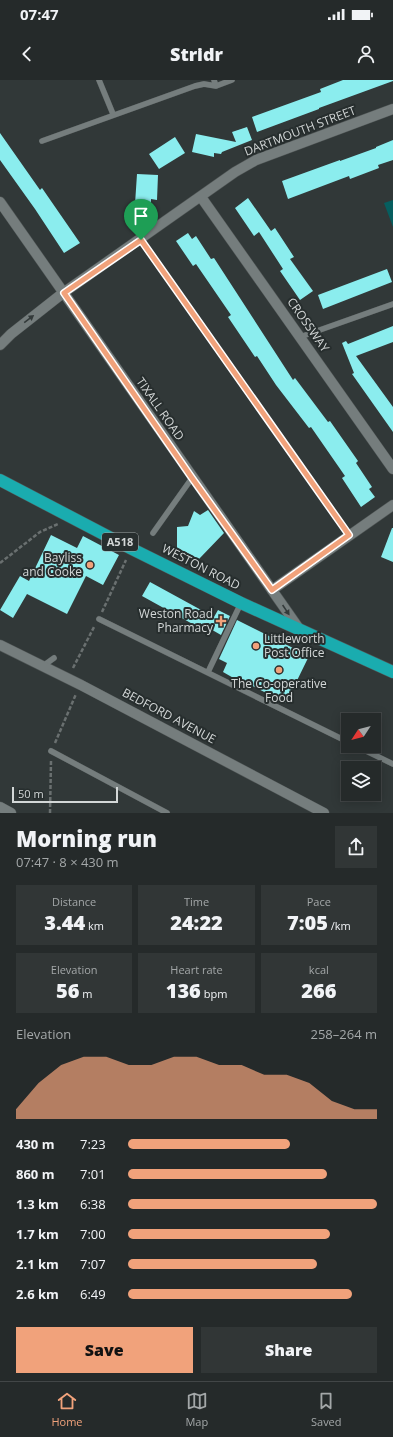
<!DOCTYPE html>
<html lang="en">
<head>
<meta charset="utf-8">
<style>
  :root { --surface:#252a2a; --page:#313636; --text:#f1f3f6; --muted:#a3a7a8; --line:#424647; --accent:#f1a27b }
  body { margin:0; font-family:"Open Sans",sans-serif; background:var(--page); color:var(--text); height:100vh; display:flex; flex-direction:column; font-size:15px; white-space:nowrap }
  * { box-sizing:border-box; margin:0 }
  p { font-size:13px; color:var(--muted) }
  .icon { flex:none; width:22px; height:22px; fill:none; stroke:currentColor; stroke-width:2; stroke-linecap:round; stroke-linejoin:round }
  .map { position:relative; height:733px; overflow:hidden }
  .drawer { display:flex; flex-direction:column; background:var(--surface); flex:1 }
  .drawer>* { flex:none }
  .needle { width:26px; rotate:234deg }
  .fabs { position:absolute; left:341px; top:633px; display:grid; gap:8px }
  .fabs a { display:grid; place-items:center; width:40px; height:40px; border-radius:0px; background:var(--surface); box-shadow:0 2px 10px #0003,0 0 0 1px var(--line); font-size:20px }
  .scale { position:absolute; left:12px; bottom:10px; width:106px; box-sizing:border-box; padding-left:4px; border:2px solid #d3d7d7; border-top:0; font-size:11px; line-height:14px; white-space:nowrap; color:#d3d7d7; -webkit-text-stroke:3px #272e2e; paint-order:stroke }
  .pin { position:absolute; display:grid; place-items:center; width:34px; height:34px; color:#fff; margin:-41px -17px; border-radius:50% 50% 50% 0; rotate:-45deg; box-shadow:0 0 4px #0007 }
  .pin .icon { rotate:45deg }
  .round { display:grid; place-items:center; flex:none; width:42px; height:42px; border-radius:0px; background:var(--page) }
  .summary { display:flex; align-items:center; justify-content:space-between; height:68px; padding:0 16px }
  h1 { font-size:22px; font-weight:800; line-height:30px }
  .figures { display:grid; grid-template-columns:repeat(3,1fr); gap:6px; height:68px; padding:4px 16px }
  .figures div { display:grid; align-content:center; border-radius:0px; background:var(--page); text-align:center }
  .figures b { font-size:20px; font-weight:800 }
  .figures small { font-size:11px; font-weight:400 }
  .figures p { font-size:11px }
  .chart { height:112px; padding:8px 16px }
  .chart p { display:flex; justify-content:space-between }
  .chart svg { width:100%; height:72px; margin-top:4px; fill:var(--accent); opacity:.7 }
  .action { display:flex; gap:8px; margin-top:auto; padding:8px 16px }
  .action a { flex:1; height:46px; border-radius:0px; background:var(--accent); color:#111; font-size:16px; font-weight:800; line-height:46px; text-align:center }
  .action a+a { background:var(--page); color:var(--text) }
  ul { padding:0 16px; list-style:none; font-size:13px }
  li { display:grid; grid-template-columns:64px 48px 1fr; align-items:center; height:30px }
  li i { height:10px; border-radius:5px; background:var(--accent) }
  .status { display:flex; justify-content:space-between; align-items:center; height:28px; padding:0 20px; background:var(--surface); direction:ltr }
  .status svg { height:11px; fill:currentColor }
  header { display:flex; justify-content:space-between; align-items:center; height:52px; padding:0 16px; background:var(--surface); font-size:18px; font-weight:800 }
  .menu { display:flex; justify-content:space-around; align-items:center; height:56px; border-top:1px solid var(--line); background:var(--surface); font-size:11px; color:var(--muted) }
  .menu a { display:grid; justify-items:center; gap:2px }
  .menu .selected { color:var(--accent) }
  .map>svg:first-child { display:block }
  .green { fill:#065e5f }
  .building { fill:#8bedee }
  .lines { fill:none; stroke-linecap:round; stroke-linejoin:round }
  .lane-casing { stroke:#515757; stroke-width:6 }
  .street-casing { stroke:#515757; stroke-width:11 }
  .secondary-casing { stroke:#515757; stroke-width:11 }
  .highway-casing { stroke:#515757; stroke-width:13 }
  .path { stroke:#6a7070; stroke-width:2.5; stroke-dasharray:4 2; stroke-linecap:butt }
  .lane { stroke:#757d7d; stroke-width:5.5 }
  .street { stroke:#757d7d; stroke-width:10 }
  .secondary { stroke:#757d7d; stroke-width:10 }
  .highway { stroke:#1aacaf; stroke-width:12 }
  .oneway { fill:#333a3a }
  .route-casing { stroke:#fff; stroke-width:8 }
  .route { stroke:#f1a27b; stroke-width:5 }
  .poi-dot { fill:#f1a27b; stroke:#272e2e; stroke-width:1.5 }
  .labels { text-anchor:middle; stroke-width:4; stroke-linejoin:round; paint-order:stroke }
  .shield { fill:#272e2e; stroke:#9fa4a4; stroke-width:1 }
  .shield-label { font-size:11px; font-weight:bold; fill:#d3d7d7 }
  .street-label { font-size:12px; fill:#d3d7d7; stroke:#272e2e }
  .poi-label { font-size:12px; fill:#d3d7d7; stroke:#272e2e; text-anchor:end }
</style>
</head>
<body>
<div class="status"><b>07:47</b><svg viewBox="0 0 49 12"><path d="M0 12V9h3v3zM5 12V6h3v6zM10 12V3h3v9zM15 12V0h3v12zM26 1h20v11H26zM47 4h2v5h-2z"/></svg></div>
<header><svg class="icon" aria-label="back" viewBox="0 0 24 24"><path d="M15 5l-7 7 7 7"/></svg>Stridr<svg class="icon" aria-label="person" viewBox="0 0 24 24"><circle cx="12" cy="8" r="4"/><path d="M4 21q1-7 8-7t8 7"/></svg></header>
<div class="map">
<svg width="393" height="733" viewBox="0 0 393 733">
  <rect width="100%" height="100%" fill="#313838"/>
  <!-- green -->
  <path class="green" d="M393,120V147L384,123Z"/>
  <!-- building -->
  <path class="building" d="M343,0H393V1L319,28V29L257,52L252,37L321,12L320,9Z
    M247,47L252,60L222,72L221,74L214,73V77L192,72L196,54L236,62L232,52Z
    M0,53L40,110L42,108L80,163L64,173L35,129L0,80Z
    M175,57L185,73L159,89L149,74Z
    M393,60V80L378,85L379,88L350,99L349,96L288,119L282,101L340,80V81L376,68V67Z
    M137,94L158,95L157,120L151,119V125L135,124Z
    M248,118L271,151L275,148L294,177L290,179L313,211L300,220L280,191L283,189L259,152L254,156L235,128Z
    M188,153L192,159L196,156L211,179L214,178L293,300L295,298L328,342L330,341L358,381L356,383L372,407L369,409L375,417L361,427L342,398L345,396L311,347L309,348L276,305L257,276L255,277L228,237L231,235L196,184L193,186L176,161Z
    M387,189L392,202L323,229L318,215Z
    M393,246V262L356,276L393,327V352L352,294L354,293L342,263L346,261L348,264Z
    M208,430L224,453L199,479L177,468V447L188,446L194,431L200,435Z
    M392,448H393V482L381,477Z
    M51,455L77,468L83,456L119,475L103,505L86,496L67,534L27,514L13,538L0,530L20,496L29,501Z
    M150,502L214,537L218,530L230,536L221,555L200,543L198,547L142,516Z
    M237,540L309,576L286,623L237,598V600L223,592L227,583L219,579Z"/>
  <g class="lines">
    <defs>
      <path id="lane" d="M99,0L113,34
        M214,0L216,6L232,0
        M42,61L195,6L204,4L216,6
        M141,160L349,455
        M300,257L393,224
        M153,453L192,398
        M99,539L348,662
        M43,586L54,578
        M208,592L241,523
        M356,666L393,684
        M51,671L167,733"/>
      <path id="street" d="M201,117L393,389
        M63,213L235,92L256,80L393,29
        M272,510L393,425
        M0,565L81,605L324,733
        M0,727L11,733"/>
      <path id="secondary" d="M0,122L300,550
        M0,265L11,254L63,213"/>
      <path id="highway" d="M0,400L132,469L241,523L393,592"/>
    </defs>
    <!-- lane casing -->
    <use href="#lane" class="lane-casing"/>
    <!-- street casing -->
    <use href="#street" class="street-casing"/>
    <!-- secondary casing -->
    <use href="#secondary" class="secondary-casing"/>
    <!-- highway casing -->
    <use href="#highway" class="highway-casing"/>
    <!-- path -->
    <path class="path" d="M0,483L40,452L58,444
      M102,532L126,480
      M73,588L94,547
      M55,663L76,614
      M50,733L51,681"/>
    <!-- lane -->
    <use href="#lane" class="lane"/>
    <!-- street -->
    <use href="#street" class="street"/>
    <!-- secondary -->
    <use href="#secondary" class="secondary"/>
    <!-- highway -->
    <use href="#highway" class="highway"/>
  </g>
  <!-- one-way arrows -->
  <defs><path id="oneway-solid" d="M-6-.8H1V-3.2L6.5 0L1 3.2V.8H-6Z"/></defs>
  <g class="oneway">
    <use href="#oneway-solid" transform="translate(29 239) rotate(-37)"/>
    <use href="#oneway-solid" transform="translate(286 530) rotate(56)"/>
  </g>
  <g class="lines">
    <defs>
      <path id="route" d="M141,160L349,455L272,510L192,398L64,213Z"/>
    </defs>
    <!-- route casing -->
    <use href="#route" class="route-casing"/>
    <!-- route -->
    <use href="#route" class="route"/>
  </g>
  <!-- markers -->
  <g class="poi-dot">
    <circle cx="90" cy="485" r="4"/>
    <path d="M219 535h4v4h4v4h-4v4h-4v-4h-4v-4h4z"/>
    <circle cx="256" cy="566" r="4"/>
    <circle cx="279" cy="590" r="4"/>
  </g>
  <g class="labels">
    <!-- shield labels -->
    <rect class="shield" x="102" y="453" width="36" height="18" rx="3"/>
    <g class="shield-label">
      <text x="120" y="466">A518</text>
    </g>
    <!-- street labels -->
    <g class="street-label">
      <text transform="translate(300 51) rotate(-21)" y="4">DARTMOUTH STREET</text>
      <text transform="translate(308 245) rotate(55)" y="4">CROSSWAY</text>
      <text transform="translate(160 329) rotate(55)" y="4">TIXALL ROAD</text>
      <text transform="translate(201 487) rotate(27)" y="4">WESTON ROAD</text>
      <text transform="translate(169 636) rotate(28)" y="4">BEDFORD AVENUE</text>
    </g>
    <!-- poi labels -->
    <g class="poi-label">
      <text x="82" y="482">Bayliss<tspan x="82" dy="14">and Cooke</tspan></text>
      <text x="213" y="538">Weston Road<tspan x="213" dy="14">Pharmacy</tspan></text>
      <text x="264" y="563" text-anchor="start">Littleworth<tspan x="264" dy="14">Post Office</tspan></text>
      <text x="279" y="608" text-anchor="middle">The Co-operative<tspan x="279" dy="14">Food</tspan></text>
    </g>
  </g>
</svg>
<div class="fabs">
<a><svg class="needle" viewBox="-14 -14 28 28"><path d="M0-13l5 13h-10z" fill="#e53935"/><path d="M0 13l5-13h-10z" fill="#a3a7a8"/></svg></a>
<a><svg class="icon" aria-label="layers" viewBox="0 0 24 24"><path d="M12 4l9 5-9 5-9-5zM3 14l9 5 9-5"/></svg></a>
</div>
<div class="scale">50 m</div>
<div class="pin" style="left:141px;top:160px;background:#1e9e55"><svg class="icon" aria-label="arrive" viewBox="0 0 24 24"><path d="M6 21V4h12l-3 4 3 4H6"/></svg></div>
</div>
<section class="drawer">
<div class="summary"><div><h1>Morning run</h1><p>07:47 · 8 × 430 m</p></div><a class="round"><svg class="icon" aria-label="share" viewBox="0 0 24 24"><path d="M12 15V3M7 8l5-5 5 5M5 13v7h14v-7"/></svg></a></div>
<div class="figures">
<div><p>Distance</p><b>3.44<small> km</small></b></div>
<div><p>Time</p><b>24:22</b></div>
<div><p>Pace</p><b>7:05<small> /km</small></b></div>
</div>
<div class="figures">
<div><p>Elevation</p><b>56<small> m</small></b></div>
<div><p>Heart rate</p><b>136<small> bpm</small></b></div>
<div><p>kcal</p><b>266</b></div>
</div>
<div class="chart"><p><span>Elevation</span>258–264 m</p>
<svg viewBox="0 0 160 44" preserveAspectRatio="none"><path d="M0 44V38L10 22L20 11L30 6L40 6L50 11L60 11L70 6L80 6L90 11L100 11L110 17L120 17L130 22L140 33L150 38L160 38V44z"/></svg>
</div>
<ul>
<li><b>430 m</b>7:23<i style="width:65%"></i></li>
<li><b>860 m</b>7:01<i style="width:80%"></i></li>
<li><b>1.3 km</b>6:38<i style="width:100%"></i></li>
<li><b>1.7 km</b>7:00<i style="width:81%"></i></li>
<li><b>2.1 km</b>7:07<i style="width:76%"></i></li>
<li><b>2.6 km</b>6:49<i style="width:90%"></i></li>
</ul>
<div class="action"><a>Save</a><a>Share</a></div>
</section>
<nav class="menu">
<a class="selected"><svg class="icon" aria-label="home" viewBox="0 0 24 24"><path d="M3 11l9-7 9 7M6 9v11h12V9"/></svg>Home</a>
<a><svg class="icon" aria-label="map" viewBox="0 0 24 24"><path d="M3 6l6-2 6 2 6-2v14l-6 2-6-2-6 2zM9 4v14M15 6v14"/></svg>Map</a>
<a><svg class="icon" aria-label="saved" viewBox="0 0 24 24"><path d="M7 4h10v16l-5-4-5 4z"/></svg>Saved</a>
</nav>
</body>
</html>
